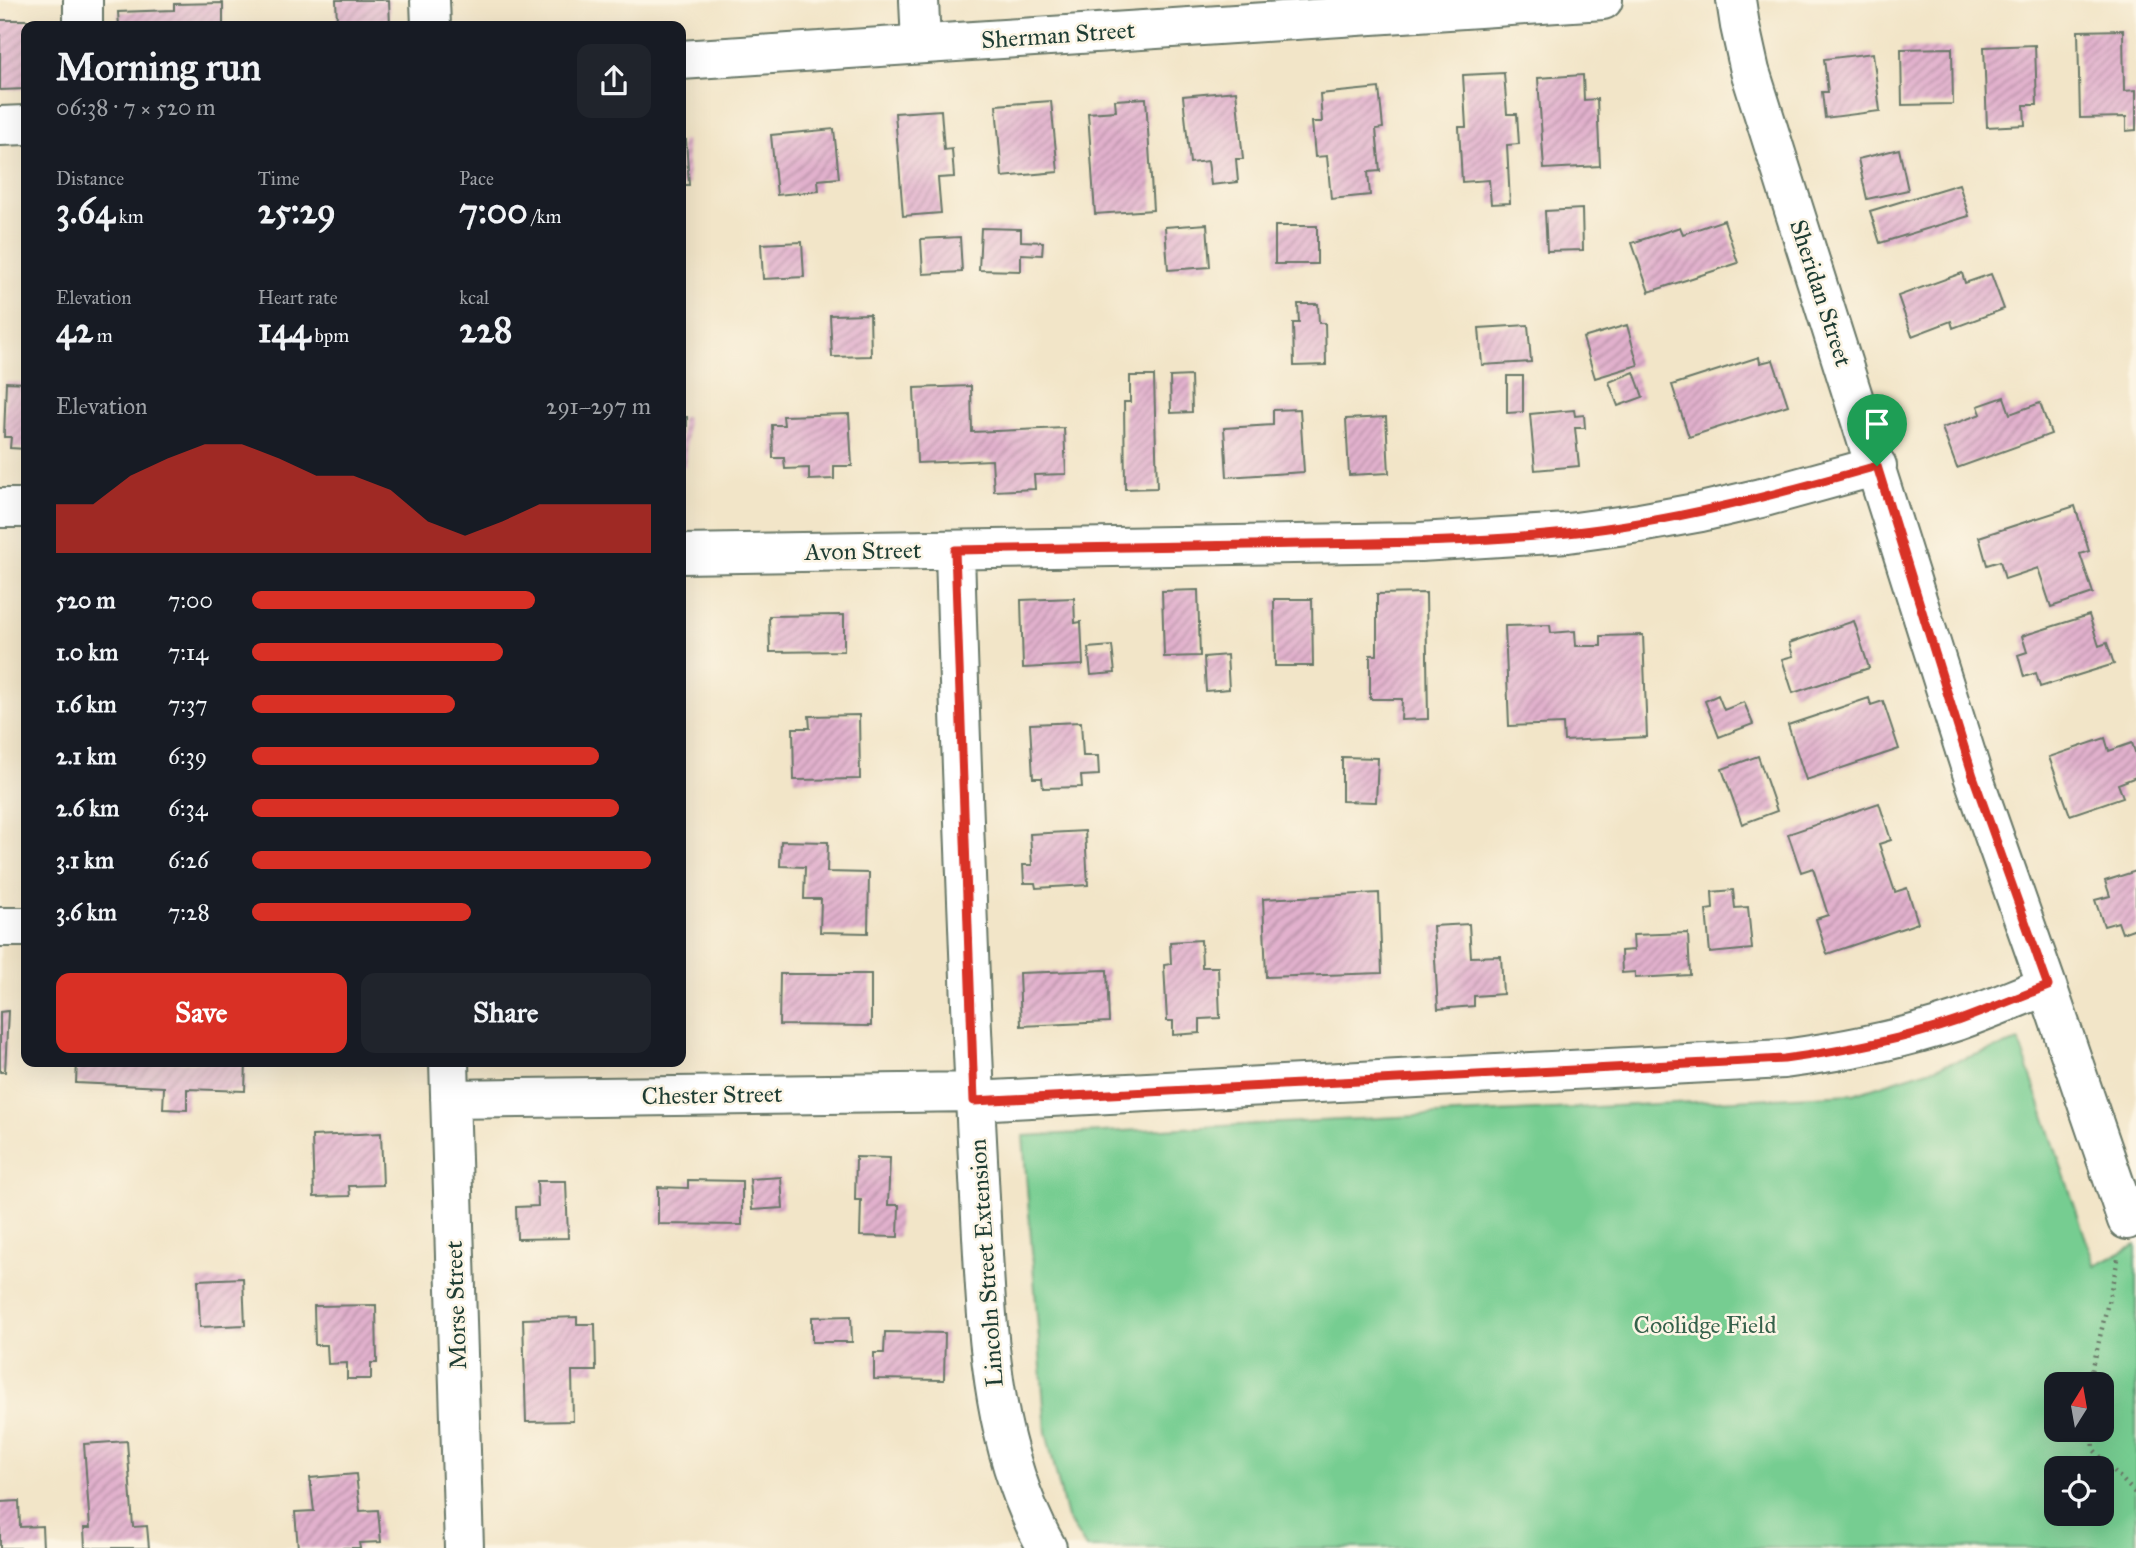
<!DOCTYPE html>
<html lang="en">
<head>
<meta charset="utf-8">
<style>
  :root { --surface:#171b24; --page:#20242c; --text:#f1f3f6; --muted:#9ea1a6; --accent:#d93025 }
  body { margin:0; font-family:"IM FELL Great Primer",serif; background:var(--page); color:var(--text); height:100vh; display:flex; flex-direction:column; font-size:26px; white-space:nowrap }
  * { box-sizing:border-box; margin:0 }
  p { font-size:23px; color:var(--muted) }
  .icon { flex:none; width:38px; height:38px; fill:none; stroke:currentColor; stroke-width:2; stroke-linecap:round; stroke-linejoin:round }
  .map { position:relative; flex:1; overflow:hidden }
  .side { position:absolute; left:21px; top:21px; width:665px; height:1046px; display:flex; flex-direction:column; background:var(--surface); border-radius:14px; box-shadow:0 7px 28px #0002 }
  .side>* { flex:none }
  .needle { width:46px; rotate:11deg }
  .buttons { position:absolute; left:2044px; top:1372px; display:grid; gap:14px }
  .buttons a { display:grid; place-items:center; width:70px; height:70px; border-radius:14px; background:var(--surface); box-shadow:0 7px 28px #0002; font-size:35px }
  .pin { position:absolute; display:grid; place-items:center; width:60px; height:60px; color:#fff; margin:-72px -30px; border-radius:50% 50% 50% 0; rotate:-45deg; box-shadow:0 0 7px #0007 }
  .pin .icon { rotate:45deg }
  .round { display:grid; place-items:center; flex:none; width:74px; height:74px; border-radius:14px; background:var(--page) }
  .head { display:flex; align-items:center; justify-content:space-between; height:119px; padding:0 35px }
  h1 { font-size:38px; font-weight:800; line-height:52px }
  .figures { display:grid; grid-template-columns:repeat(3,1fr); gap:10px; height:119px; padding:7px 35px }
  .figures div { display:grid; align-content:center }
  .figures b { font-size:35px; font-weight:800 }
  .figures small { font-size:19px; font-weight:400 }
  .figures p { font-size:19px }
  .chart { height:196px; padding:14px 35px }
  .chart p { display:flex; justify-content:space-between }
  .chart svg { width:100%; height:126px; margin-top:7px; fill:var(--accent); opacity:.7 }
  .action { display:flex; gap:14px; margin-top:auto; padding:14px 35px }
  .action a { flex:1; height:80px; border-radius:14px; background:var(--accent); color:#fff; font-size:28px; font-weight:800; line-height:80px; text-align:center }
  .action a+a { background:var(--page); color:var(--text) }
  ul { padding:0 35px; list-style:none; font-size:23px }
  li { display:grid; grid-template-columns:112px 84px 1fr; align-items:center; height:52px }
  li i { height:18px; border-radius:9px; background:var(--accent) }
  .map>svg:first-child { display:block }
  .green { fill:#76cd91; stroke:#4a8562; stroke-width:2; fill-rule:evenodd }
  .building { fill:url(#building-hatch) }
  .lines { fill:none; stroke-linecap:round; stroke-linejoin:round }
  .street-casing { stroke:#697868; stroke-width:42 }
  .path { stroke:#697868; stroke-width:4.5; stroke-dasharray:2 5; stroke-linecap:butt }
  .street { stroke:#fff; stroke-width:38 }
  .route-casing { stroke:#fff; stroke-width:14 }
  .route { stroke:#d93025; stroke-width:9 }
  .labels { text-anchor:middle; stroke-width:5; stroke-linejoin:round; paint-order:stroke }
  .street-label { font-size:24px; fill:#1f3d34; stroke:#fcf5e5 }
  .park-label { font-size:24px; fill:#35614b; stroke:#fcf5e5 }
</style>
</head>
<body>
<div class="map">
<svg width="2136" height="1548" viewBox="0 0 2136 1548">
  <defs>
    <pattern id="building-hatch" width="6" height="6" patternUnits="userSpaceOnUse" patternTransform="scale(1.75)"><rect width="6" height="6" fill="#e2b1cd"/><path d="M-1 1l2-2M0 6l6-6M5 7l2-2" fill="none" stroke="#b791a7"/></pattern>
  </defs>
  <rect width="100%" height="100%" fill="#fcf5e5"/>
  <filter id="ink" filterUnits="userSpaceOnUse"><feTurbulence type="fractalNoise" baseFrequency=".0143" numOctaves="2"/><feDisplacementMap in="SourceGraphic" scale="14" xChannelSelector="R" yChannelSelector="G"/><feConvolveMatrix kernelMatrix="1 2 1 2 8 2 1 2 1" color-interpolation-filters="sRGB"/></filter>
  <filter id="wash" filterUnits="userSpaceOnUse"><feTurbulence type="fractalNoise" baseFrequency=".00686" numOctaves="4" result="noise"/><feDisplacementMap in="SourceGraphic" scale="28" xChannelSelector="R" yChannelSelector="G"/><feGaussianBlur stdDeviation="1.57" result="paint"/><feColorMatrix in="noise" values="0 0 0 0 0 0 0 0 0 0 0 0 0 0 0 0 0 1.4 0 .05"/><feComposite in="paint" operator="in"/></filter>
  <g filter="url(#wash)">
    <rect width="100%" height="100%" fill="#f2e5c8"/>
    <!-- green -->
    <path class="green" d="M2019,1041L2095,1266L2136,1245V1548H1086L1067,1518L1046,1432L1023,1136L1853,1094ZM2102,1384V1430H2056V1384ZM2102,1468V1514H2056V1468Z"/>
    <g id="blocks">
      <!-- building -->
      <path class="building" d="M336,0H389L390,26H325V22H337Z
        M223,3V26H119L118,12L174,10V4Z
        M0,20H27L26,89L0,90Z
        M2123,30L2124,91L2136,90V130L2126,131V117L2080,118L2078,31Z
        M2035,45L2037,105H2024L2025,125L1987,127L1984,47Z
        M1952,48L1953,104L1902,105L1901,49Z
        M1873,53L1880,111L1825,118L1822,92H1828L1824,59Z
        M1504,73L1507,114H1517L1519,144L1507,145L1510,203L1491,204L1489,180L1462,182L1459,127H1466L1463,75Z
        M1583,75L1584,100L1597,99L1600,166L1544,169L1538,78Z
        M1379,88L1383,128L1376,129L1380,171L1368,172L1370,195L1331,199L1327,156L1315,157L1312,122H1322L1320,94Z
        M1236,91L1243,159H1236L1238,182L1211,185L1208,161L1190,163L1183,96Z
        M1146,98L1153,210L1095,214L1088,113L1116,111L1115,100Z
        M1051,101L1058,172L1002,177L996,105Z
        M941,110L944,150L952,149L954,177L938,178L941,213L903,216L895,113Z
        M834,129L839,178L818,180L819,191L777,195L771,135Z
        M686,140L689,185H681V141Z
        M1899,149L1908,190L1867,199L1858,159Z
        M1959,184L1969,216L1880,243L1870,211Z
        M1582,209L1583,250L1547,251L1545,211Z
        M1724,220L1738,263L1649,292L1632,243L1680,227L1683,234Z
        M1207,224L1210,267L1168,270L1165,227Z
        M1275,226H1317V264H1275Z
        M981,228L1021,229V241L1043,242L1042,255L1021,254V271L979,270Z
        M960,237L962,272L923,274L921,239Z
        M802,242L804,277L763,279L761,244Z
        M1962,273L1965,283L1991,274L2004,309L1953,328L1951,321L1912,336L1898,296Z
        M1298,304H1318L1319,323H1325L1326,365L1294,366L1293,323H1299Z
        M870,314L871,356L832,357L830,315Z
        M1528,325L1531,362L1482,365L1479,328Z
        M1627,325L1638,365L1595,378L1583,338Z
        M1759,357L1760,363L1773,360L1788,405L1689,437L1672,385Z
        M1634,372L1643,397L1618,406L1609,382Z
        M1130,376H1154L1157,488L1125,489L1124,402H1130Z
        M1191,376L1192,412L1171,413L1170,377Z
        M1507,376H1523V412L1507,413Z
        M6,382L26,383V449L10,448L11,437H4Z
        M971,386L972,432L1064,428L1066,474L1034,475L1035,489L994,491L992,460L917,463L914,388Z
        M2004,397L2010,414L2040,403L2051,434L1957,468L1942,428L1981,414L1978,406Z
        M1300,409L1304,472L1227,477L1224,428L1273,425V410Z
        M1574,410L1575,416L1584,415L1585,428H1575L1579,466L1535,470L1530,414Z
        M849,414L852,466H834V479L809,480V468L785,469L784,458H773L772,425H784L783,416Z
        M681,417H687L686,466H681Z
        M1386,417L1389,473L1349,475L1346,419Z
        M2075,506L2089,551L2080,554L2093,593L2051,607L2038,568L2005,579L2000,561L1987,565L1979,537Z
        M1198,590L1200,656L1164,657L1162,591Z
        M1426,593L1428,719L1401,720L1402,699H1370V655H1377V594Z
        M1074,598L1075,623L1081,622L1083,665L1023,668L1021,600Z
        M1274,599H1312L1313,666H1275Z
        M844,615V651L770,652L769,616Z
        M2089,615L2099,646L2107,643L2114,664L2040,687L2036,673L2024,677L2018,655L2027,652L2022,636Z
        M1854,621L1869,668L1793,693L1782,659L1793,656L1789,643Z
        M1550,625L1551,633L1575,631L1576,646H1601V636L1643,635L1647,737L1564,741L1563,724L1509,726L1505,626Z
        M1112,646L1115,673L1091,675L1088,648Z
        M1227,655L1229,689L1206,691L1204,657Z
        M1718,695L1724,710L1744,702L1753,724L1719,737L1705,701Z
        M1869,698L1871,705L1883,701L1899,749L1806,780L1788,725Z
        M859,715L860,779L794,780L793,728H810L809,716Z
        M1081,722L1083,756H1098L1099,775L1081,776L1082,787L1043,788L1042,778H1033L1030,724Z
        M2105,738L2109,751L2132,743L2136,755V777L2118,784L2123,797L2070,815L2049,757Z
        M1758,756L1777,811L1742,824L1722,769Z
        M1342,757L1378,758L1376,802L1342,801Z
        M1879,803L1891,840L1879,844L1895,892L1907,888L1918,923L1827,954L1816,919L1828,915L1813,868L1801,872L1788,834Z
        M1085,831L1088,885L1036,888L1035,883H1024L1023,865H1032L1030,834Z
        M781,841L828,842L827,872L869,873L868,933L820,932L821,899H804L805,867L780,866Z
        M2136,871V928L2122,933L2118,922L2104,926L2095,900L2110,896L2105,881Z
        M1733,890L1735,908L1748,907L1752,949L1710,953L1706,910L1713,909L1712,892Z
        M1379,893L1382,973L1266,977L1263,899Z
        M1469,924L1471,957L1501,956L1503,994L1474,996V1006L1438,1009L1433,926Z
        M1688,933L1690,975L1635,978V972L1622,973L1621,951L1634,950L1633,935Z
        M1201,940L1202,967H1218L1220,1018L1200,1019V1033L1173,1035V1021H1167L1164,965L1171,964L1170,942Z
        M1107,970L1109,1022L1021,1026L1019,973Z
        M780,974H871V1026L779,1025Z
        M8,1011L5,1072H0V1012Z
        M77,1062H246L245,1091L187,1089V1110L163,1109L164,1087L76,1083Z
        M381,1133L383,1185L349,1186L350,1196L314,1197L312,1136Z
        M856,1157L890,1158L888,1205H899L898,1237L860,1236L861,1200H855Z
        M781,1177L783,1208L752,1210L750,1179Z
        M688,1180L742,1181V1225L658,1224V1187L688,1188Z
        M537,1181H566L568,1238L517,1239L516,1207L538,1206Z
        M243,1278L245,1325L200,1327L198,1280Z
        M376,1305L377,1363H371V1379H347V1363L328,1364L327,1345H315L314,1306Z
        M851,1316L852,1342H812V1317Z
        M577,1317V1324H595L596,1371H572L573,1421L526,1422L523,1319Z
        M885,1332L945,1333L944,1380L874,1379V1353H884Z
        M127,1441L133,1527L147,1526L149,1548H85L84,1528H90L84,1444Z
        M356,1474L360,1511L378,1510L381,1542L359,1543L360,1548H298L295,1512L314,1511L310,1478Z
        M19,1501L20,1527L42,1526L43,1548H0V1502Z"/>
    </g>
  </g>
  <g filter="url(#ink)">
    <use href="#blocks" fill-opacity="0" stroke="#697868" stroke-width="2"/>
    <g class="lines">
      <defs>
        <path id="street" d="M430,0L431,26
          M919,0L921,44
          M1736,0L1740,26L1750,71L1973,776L2047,986L2127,1220
          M83,26V0
          M681,60L1603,0
          M0,126L26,125
          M0,508H26
          M955,550C959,710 966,870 972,1030C975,1099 978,1167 982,1236C988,1344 993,1451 1047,1548
          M681,554L1420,542L1568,533L1640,523L1701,512L1761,498L1877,466
          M0,927H26
          M449,1062L464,1548
          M450,1099L974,1092
          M974,1101L1784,1059C1843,1051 1901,1040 1957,1021C1988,1010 2018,997 2047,986"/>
      </defs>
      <!-- street casing -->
      <use href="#street" class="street-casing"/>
      <!-- path -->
      <path class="path" d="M2089,1384L2119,1255
        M2093,1430L2094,1450L2136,1494"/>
      <!-- street -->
      <use href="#street" class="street"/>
    </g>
  </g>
  <g class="lines" filter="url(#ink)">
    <defs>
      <path id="route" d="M1877,466L1973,776L2048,986C2018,997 1988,1010 1957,1021C1901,1040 1843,1051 1784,1059L974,1101L955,550C1071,548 1187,546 1303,544C1391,543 1480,542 1567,533C1672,522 1775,495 1877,466Z"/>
    </defs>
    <!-- route casing -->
    <use href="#route" class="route-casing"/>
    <!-- route -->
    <use href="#route" class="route"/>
  </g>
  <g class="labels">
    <!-- street labels -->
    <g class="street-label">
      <text transform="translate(1058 35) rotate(-4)" y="8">Sherman Street</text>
      <text transform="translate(1821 293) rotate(72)" y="8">Sheridan Street</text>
      <text transform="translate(863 551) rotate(-1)" y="8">Avon Street</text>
      <text transform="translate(712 1095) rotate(-1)" y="8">Chester Street</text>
      <text transform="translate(986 1263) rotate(-94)" y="8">Lincoln Street Extension</text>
      <text transform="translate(456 1305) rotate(-92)" y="8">Morse Street</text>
    </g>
    <!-- park labels -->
    <g class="park-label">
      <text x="1705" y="1333">Coolidge Field</text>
    </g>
  </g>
</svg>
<div class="buttons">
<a><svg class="needle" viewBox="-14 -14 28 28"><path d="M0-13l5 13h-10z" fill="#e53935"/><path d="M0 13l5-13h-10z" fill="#9ea1a6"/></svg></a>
<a><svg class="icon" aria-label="locate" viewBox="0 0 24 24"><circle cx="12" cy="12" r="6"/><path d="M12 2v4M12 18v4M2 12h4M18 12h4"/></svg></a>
</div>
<div class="pin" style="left:1877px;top:466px;background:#1e9e55"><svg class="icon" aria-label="arrive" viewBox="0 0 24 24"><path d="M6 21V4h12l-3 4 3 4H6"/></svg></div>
<section class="side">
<div class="head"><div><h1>Morning run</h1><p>06:38 · 7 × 520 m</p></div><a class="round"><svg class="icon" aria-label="share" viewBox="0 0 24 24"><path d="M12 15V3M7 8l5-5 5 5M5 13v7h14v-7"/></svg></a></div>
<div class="figures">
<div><p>Distance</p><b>3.64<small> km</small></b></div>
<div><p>Time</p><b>25:29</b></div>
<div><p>Pace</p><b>7:00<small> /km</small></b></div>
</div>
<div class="figures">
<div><p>Elevation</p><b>42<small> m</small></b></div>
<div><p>Heart rate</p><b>144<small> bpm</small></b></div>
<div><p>kcal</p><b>228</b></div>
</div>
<div class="chart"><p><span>Elevation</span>291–297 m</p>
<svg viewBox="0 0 160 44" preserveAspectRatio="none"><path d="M0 44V27L10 27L20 17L30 11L40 6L50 6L60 11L70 17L80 17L90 22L100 33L110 38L120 33L130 27L140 27L150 27L160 27V44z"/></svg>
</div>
<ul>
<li><b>520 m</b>7:00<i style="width:71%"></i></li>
<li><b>1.0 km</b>7:14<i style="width:63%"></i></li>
<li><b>1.6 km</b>7:37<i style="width:51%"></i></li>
<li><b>2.1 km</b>6:39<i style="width:87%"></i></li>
<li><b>2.6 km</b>6:34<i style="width:92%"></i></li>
<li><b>3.1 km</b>6:26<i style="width:100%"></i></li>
<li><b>3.6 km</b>7:28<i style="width:55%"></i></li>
</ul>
<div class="action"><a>Save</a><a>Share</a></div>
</section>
</div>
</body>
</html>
